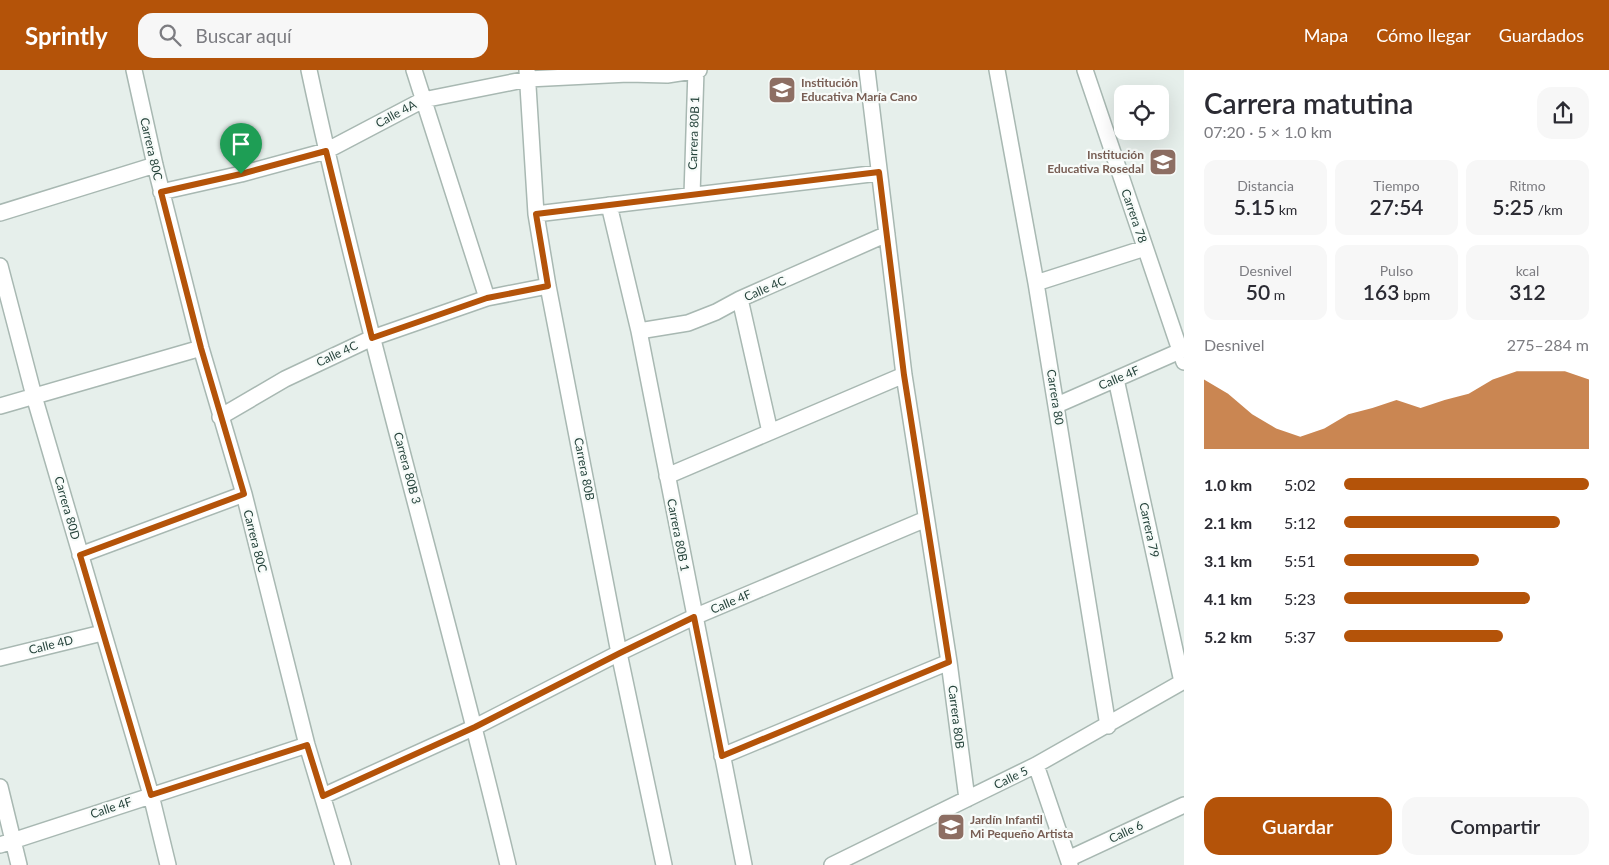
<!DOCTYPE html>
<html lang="es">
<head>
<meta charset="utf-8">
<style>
  :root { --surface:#fff; --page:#f7f7f7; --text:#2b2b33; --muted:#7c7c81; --accent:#b45309 }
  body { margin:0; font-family:Lato,sans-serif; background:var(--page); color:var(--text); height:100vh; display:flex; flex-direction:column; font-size:19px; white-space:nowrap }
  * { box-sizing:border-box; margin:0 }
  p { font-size:16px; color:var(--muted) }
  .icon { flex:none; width:28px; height:28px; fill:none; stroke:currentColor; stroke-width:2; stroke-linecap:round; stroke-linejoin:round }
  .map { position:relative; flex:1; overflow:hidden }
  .sheet { display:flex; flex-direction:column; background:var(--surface); width:425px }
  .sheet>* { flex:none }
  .fabs { position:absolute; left:1114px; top:15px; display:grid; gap:10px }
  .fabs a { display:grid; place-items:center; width:55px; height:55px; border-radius:10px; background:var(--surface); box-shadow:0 5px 20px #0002; font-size:25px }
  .pin { position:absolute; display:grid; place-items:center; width:42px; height:42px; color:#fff; margin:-51px -21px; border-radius:50% 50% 50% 0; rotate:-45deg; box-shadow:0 0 5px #0007 }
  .pin .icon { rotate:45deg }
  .round { display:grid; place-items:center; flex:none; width:52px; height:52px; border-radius:15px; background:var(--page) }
  .summary { display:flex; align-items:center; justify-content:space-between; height:85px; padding:0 20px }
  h1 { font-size:28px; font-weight:600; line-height:38px }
  .stats { display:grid; grid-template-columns:repeat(3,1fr); gap:8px; height:85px; padding:5px 20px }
  .stats div { display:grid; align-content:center; border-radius:12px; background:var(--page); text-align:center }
  .stats b { font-size:21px; font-weight:600 }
  .stats small { font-size:14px; font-weight:400 }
  .stats p { font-size:14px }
  .chart { height:140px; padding:10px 20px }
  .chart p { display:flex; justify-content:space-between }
  .chart svg { width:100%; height:90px; margin-top:5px; fill:var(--accent); opacity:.7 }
  .button { display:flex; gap:10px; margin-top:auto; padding:10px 20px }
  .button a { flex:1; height:58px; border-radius:15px; background:var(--accent); color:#fff; font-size:20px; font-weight:600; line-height:58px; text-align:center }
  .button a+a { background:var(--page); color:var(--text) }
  ul { padding:0 20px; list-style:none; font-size:16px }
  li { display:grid; grid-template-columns:80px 60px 1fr; align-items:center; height:38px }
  li i { height:12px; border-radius:6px; background:var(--accent) }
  header { display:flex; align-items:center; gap:30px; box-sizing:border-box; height:70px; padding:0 25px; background:var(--accent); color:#fff }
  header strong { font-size:24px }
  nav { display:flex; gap:28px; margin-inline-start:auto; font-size:18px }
  .search { width:350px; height:45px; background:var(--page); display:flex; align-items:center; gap:12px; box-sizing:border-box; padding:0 18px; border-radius:15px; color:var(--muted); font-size:19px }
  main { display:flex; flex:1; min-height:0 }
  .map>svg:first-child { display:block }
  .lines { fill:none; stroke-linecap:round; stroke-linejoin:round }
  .street-casing { stroke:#a8b8b2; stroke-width:18 }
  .street { stroke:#fff; stroke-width:15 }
  .route-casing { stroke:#fff; stroke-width:10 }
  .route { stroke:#b45309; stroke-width:6 }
  .labels { text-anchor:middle; stroke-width:4.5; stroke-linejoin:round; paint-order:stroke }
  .education-label { font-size:12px; font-weight:bold; fill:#785e54; stroke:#f7fbf9; text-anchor:start }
  .street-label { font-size:12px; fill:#24423a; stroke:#f7fbf9 }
</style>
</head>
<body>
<header>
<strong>Sprintly</strong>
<div class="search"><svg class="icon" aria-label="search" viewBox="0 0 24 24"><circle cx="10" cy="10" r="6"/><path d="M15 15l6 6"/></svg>Buscar aquí</div>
<nav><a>Mapa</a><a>Cómo llegar</a><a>Guardados</a></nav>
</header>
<main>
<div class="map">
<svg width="1184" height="795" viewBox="0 0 1184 795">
  <rect width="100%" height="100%" fill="#e6efeb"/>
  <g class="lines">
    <defs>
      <path id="street" d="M134,0L155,95L201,278L244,424L307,675L343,795
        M309,0C366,267 445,529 508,795
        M414,0L487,228
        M527,0L536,144L548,216L619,583L664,795
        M867,0L904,305L949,592L967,729
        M997,0L1036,213L1108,656
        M1085,0L1184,292
        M161,122L241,104L326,81L423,30L528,9L628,4L667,5L699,0
        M692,125L696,0
        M609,135L639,261L744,795
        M0,143L155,95
        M536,144L879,103
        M0,196L34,326L151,725L168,795
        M1036,213L1145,178
        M740,229L770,362
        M639,261L688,253L716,242L740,229L887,164
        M1116,309L1182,612
        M1057,335L1180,281
        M0,336L201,278
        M220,347L285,309L372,268L487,228L548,216
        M667,406L904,305
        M80,485L244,424
        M0,588L102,563
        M722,686L949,592
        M1036,695L1070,795
        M0,717L19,795
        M323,726L475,657L619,583L694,547L926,449
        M0,775L307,675
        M1068,789L1184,735
        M832,795L1036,695L1184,611"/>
    </defs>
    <!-- street casing -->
    <use href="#street" class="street-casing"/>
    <!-- street -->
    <use href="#street" class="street"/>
  </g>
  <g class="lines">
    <defs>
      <path id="route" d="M326,81L372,268L487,228L548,216L536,144L879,102L904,305L949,592L722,686L694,547L620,583L475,657L323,726L307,675L151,725L80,485L244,424L201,278L161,122L241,104Z"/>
    </defs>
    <!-- route casing -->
    <use href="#route" class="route-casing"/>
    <!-- route -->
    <use href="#route" class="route"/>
  </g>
  <!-- icons -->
  <defs>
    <symbol id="school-square" viewBox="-11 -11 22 22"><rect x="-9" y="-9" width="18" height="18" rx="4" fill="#8d6e63" stroke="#f7fbf9"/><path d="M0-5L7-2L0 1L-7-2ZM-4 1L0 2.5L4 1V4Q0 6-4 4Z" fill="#fff"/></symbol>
  </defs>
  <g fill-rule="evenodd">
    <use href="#school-square" x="766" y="4" width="32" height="32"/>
    <use href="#school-square" x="1147" y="76" width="32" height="32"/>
    <use href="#school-square" x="935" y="741" width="32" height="32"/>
  </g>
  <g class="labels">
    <!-- education labels -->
    <g class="education-label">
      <text x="801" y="17">Institución<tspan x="801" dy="14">Educativa María Cano</tspan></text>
      <text x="1144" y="89" text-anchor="end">Institución<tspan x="1144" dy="14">Educativa Rosedal</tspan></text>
      <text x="970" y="754">Jardín Infantil<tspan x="970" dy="14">Mi Pequeño Artista</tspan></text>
    </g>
    <!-- street labels -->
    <g class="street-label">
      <text transform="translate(396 44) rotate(-28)" y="4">Calle 4A</text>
      <text transform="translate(694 63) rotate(-88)" y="4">Carrera 80B 1</text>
      <text transform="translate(151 79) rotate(77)" y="4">Carrera 80C</text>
      <text transform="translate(1134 146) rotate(71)" y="4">Carrera 78</text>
      <text transform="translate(765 219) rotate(-24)" y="4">Calle 4C</text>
      <text transform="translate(337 284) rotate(-25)" y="4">Calle 4C</text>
      <text transform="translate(1119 308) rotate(-23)" y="4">Calle 4F</text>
      <text transform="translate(1055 327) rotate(81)" y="4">Carrera 80</text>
      <text transform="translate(407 398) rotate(75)" y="4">Carrera 80B 3</text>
      <text transform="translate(584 399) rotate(79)" y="4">Carrera 80B</text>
      <text transform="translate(67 438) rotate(74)" y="4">Carrera 80D</text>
      <text transform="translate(1149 460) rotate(78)" y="4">Carrera 79</text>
      <text transform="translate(678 465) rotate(79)" y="4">Carrera 80B 1</text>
      <text transform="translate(255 471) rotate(76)" y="4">Carrera 80C</text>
      <text transform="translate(731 532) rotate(-23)" y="4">Calle 4F</text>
      <text transform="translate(51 575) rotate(-14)" y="4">Calle 4D</text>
      <text transform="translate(956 647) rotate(83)" y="4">Carrera 80B</text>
      <text transform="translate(1011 708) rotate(-26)" y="4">Calle 5</text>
      <text transform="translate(111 738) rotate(-18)" y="4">Calle 4F</text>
      <text transform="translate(1126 762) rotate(-25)" y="4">Calle 6</text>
    </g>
  </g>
</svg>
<div class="fabs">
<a><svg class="icon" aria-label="locate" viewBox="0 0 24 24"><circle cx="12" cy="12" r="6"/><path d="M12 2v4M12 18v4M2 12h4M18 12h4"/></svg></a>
</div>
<div class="pin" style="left:241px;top:104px;background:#1e9e55"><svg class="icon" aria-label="arrive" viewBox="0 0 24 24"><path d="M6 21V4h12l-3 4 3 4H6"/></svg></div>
</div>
<section class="sheet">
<div class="summary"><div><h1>Carrera matutina</h1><p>07:20 · 5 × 1.0 km</p></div><a class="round"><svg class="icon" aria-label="share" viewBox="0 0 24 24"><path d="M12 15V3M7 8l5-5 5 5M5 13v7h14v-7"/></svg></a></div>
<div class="stats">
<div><p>Distancia</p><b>5.15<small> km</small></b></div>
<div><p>Tiempo</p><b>27:54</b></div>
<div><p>Ritmo</p><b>5:25<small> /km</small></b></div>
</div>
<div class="stats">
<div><p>Desnivel</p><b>50<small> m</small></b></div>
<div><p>Pulso</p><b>163<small> bpm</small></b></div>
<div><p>kcal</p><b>312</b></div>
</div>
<div class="chart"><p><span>Desnivel</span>275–284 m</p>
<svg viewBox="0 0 160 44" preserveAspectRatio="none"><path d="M0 44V10L10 17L20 27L30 34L40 38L50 34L60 27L70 24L80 20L90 24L100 20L110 17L120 10L130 6L140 6L150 6L160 10V44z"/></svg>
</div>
<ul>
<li><b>1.0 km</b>5:02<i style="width:100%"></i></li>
<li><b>2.1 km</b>5:12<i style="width:88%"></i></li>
<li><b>3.1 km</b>5:51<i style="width:55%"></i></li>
<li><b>4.1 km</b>5:23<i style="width:76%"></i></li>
<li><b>5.2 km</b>5:37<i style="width:65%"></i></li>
</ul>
<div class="button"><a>Guardar</a><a>Compartir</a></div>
</section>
</main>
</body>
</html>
